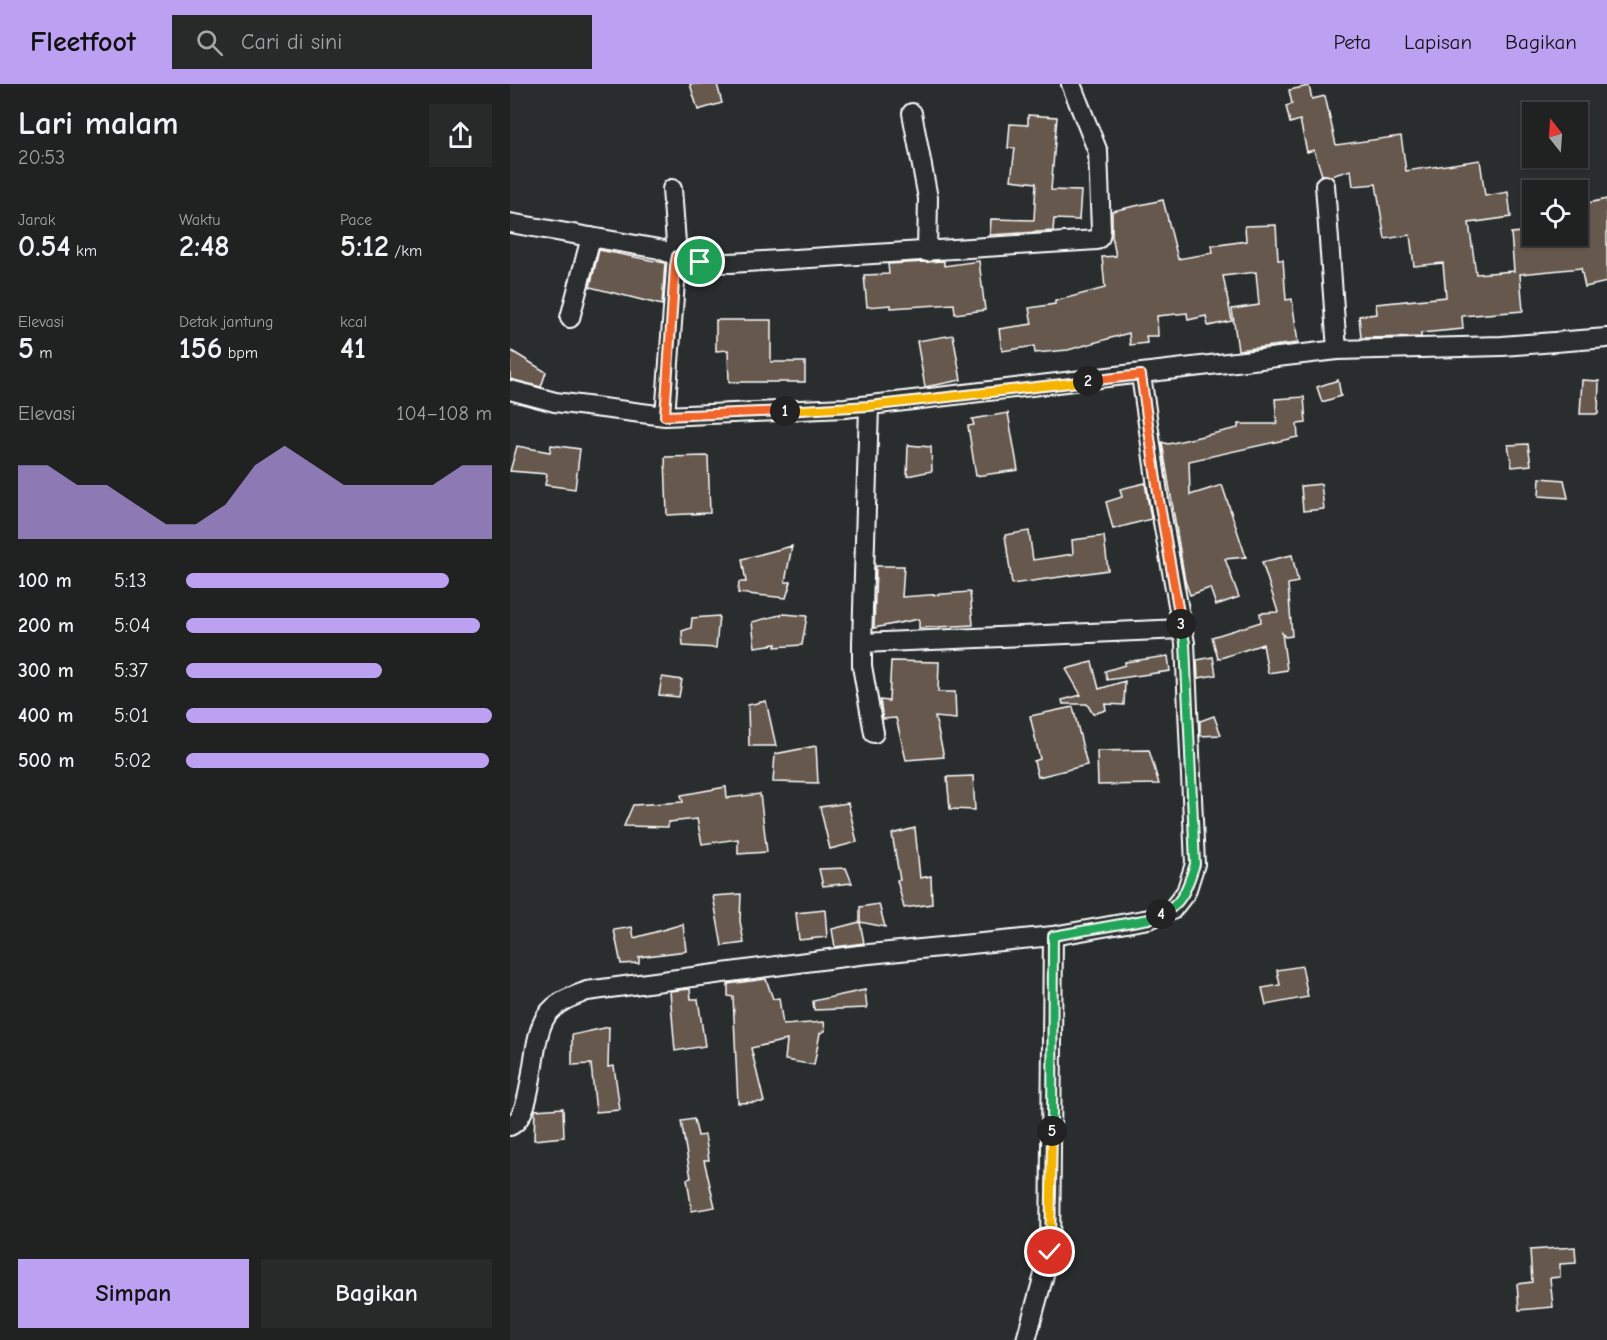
<!DOCTYPE html>
<html lang="id">
<head>
<meta charset="utf-8">
<style>
  :root { --surface:#202222; --page:#282a2a; --text:#f1f3f6; --muted:#a2a4a5; --line:#3d3f40; --accent:#bca0f2 }
  body { margin:0; font-family:"Comic Neue",sans-serif; background:var(--page); color:var(--text); height:100vh; display:flex; flex-direction:column; font-size:22px; white-space:nowrap }
  * { box-sizing:border-box; margin:0 }
  p { font-size:20px; color:var(--muted) }
  .icon { flex:none; width:33px; height:33px; fill:none; stroke:currentColor; stroke-width:2; stroke-linecap:round; stroke-linejoin:round }
  .map { position:relative; flex:1; overflow:hidden }
  .drawer { display:flex; flex-direction:column; background:var(--surface); width:510px }
  .drawer>* { flex:none }
  .needle { width:39px; rotate:343deg }
  .fabs { position:absolute; left:1012px; top:18px; display:grid; gap:12px }
  .fabs a { display:grid; place-items:center; width:66px; height:66px; border-radius:0px; background:var(--surface); box-shadow:0 2px 4px #0004,0 0 0 2px var(--line); font-size:30px }
  .pin { position:absolute; display:grid; place-items:center; width:51px; height:51px; color:#fff; margin:-26px; border:3px solid #fff; border-radius:50%; box-shadow:0 2px 6px #0007 }
  .km { position:absolute; width:30px; height:30px; margin:-15px; border-radius:50%; background:#222; color:#fff; font-size:16px; line-height:30px; text-align:center }
  .round { display:grid; place-items:center; flex:none; width:63px; height:63px; border-radius:0px; background:var(--page) }
  .summary { display:flex; align-items:center; justify-content:space-between; height:102px; padding:0 18px }
  h1 { font-size:33px; font-weight:600; line-height:45px }
  .figures { display:grid; grid-template-columns:repeat(3,1fr); gap:9px; height:102px; padding:6px 18px }
  .figures div { display:grid; align-content:center }
  .figures b { font-size:30px; font-weight:600 }
  .figures small { font-size:16px; font-weight:400 }
  .figures p { font-size:16px }
  .chart { height:168px; padding:12px 18px }
  .chart p { display:flex; justify-content:space-between }
  .chart svg { width:100%; height:108px; margin-top:6px; fill:var(--accent); opacity:.7 }
  .action { display:flex; gap:12px; margin-top:auto; padding:12px 18px }
  .action a { flex:1; height:69px; border-radius:0px; background:var(--accent); color:#111; font-size:24px; font-weight:600; line-height:69px; text-align:center }
  .action a+a { background:var(--page); color:var(--text) }
  ul { padding:0 18px; list-style:none; font-size:20px }
  li { display:grid; grid-template-columns:96px 72px 1fr; align-items:center; height:45px }
  li i { height:15px; border-radius:8px; background:var(--accent) }
  header { display:flex; align-items:center; gap:36px; box-sizing:border-box; height:84px; padding:0 30px; background:var(--accent); color:#111 }
  header strong { font-size:28px }
  nav { display:flex; gap:33px; margin-inline-start:auto; font-size:21px }
  .search { width:420px; height:54px; background:var(--page); display:flex; align-items:center; gap:15px; box-sizing:border-box; padding:0 21px; border-radius:0px; color:var(--muted); font-size:22px }
  main { display:flex; flex:1; min-height:0 }
  .map>svg:first-child { display:block }
  .building { fill:#66584d; stroke:#fff; stroke-width:1.5 }
  .lines { fill:none; stroke-linecap:round; stroke-linejoin:round }
  .minor-casing { stroke:#fff; stroke-width:22 }
  .minor { stroke:#2a2d2e; stroke-width:18 }
  .split-1-casing { stroke:#fff; stroke-width:12 }
  .split-2-casing { stroke:#fff; stroke-width:12 }
  .split-3-casing { stroke:#fff; stroke-width:12 }
  .split-4-casing { stroke:#fff; stroke-width:12 }
  .split-5-casing { stroke:#fff; stroke-width:12 }
  .split-6-casing { stroke:#fff; stroke-width:12 }
  .split-1 { stroke:#f0652b; stroke-width:8 }
  .split-2 { stroke:#f5b400; stroke-width:8 }
  .split-3 { stroke:#f0652b; stroke-width:8 }
  .split-4 { stroke:#22a559; stroke-width:8 }
  .split-5 { stroke:#22a559; stroke-width:8 }
  .split-6 { stroke:#f5b400; stroke-width:8 }
</style>
</head>
<body>
<header>
<strong>Fleetfoot</strong>
<div class="search"><svg class="icon" aria-label="search" viewBox="0 0 24 24"><circle cx="10" cy="10" r="6"/><path d="M15 15l6 6"/></svg>Cari di sini</div>
<nav><a>Peta</a><a>Lapisan</a><a>Bagikan</a></nav>
</header>
<main>
<section class="drawer">
<div class="summary"><div><h1>Lari malam</h1><p>20:53</p></div><a class="round"><svg class="icon" aria-label="share" viewBox="0 0 24 24"><path d="M12 15V3M7 8l5-5 5 5M5 13v7h14v-7"/></svg></a></div>
<div class="figures">
<div><p>Jarak</p><b>0.54<small> km</small></b></div>
<div><p>Waktu</p><b>2:48</b></div>
<div><p>Pace</p><b>5:12<small> /km</small></b></div>
</div>
<div class="figures">
<div><p>Elevasi</p><b>5<small> m</small></b></div>
<div><p>Detak jantung</p><b>156<small> bpm</small></b></div>
<div><p>kcal</p><b>41</b></div>
</div>
<div class="chart"><p><span>Elevasi</span>104–108 m</p>
<svg viewBox="0 0 160 44" preserveAspectRatio="none"><path d="M0 44V14L10 14L20 22L30 22L40 30L50 38L60 38L70 30L80 14L90 6L100 14L110 22L120 22L130 22L140 22L150 14L160 14V44z"/></svg>
</div>
<ul>
<li><b>100 m</b>5:13<i style="width:86%"></i></li>
<li><b>200 m</b>5:04<i style="width:96%"></i></li>
<li><b>300 m</b>5:37<i style="width:64%"></i></li>
<li><b>400 m</b>5:01<i style="width:100%"></i></li>
<li><b>500 m</b>5:02<i style="width:99%"></i></li>
</ul>
<div class="action"><a>Simpan</a><a>Bagikan</a></div>
</section>
<div class="map">
<svg width="1097" height="1256" viewBox="0 0 1097 1256">
  <rect width="100%" height="100%" fill="#2a2d2e"/>
  <filter id="ink" filterUnits="userSpaceOnUse"><feTurbulence type="fractalNoise" baseFrequency=".0167" numOctaves="2"/><feDisplacementMap in="SourceGraphic" scale="12" xChannelSelector="R" yChannelSelector="G"/><feConvolveMatrix kernelMatrix="1 2 1 2 8 2 1 2 1" color-interpolation-filters="sRGB"/></filter>
  <g filter="url(#ink)">
    <!-- building -->
    <path class="building" d="M180,0H207L212,19L188,26Z
      M799,2L802,15L815,12L826,61L891,52L896,87L970,76L975,112L998,108L1001,133L959,139L966,190L1004,187L1001,149L1023,147V152H1068V121L1097,115V198L1075,203L1071,184L1010,190L1013,227L952,232L953,245L911,249V253L851,254L849,232L867,230L866,220L936,213L933,179L904,182L900,151L875,155L866,100L843,102L841,86L821,92L812,91L804,66L797,68L790,36L780,39L776,22L782,20L779,6Z
      M518,31L547,33L541,106L571,107L569,136L544,135L543,147L480,151L481,135L524,136L526,99L501,96L505,64H498L500,40L518,41Z
      M653,116L668,175L703,169L702,162L736,157L735,142L766,141L768,176H773L776,216L782,215L788,259L728,266L722,225L749,221L746,188L713,192L722,237L698,242L696,232L678,236L677,229L647,232L648,252H636L637,259L620,261L619,249L558,266L525,269L524,262L492,267L489,245L522,240L519,224L545,220V217L595,204L592,173L606,172L602,152V127Z
      M89,166L155,179L152,221L80,203Z
      M434,177V182L469,177L475,226L445,230L444,220L381,224V221L357,223L354,191L379,190L378,180Z
      M206,236H261V278H295V298H219L218,266L206,267Z
      M443,251L451,296L415,303L407,257Z
      M0,266L36,288L31,303L0,295Z
      M828,296L831,312L812,318L807,303Z
      M1072,296L1089,297L1088,330H1070Z
      M794,313L796,339L787,340L788,353L679,377L680,411L712,401L736,473L715,475L729,513L706,521L700,504L680,511L675,497L652,358L658,360L728,344V340H767L765,315Z
      M498,329L508,386L466,392L458,342L464,341L462,335Z
      M1018,360L1021,381L1002,383L998,361Z
      M41,361L70,365L65,405L35,401L37,390L0,387L7,362L40,368Z
      M398,361L421,363L422,387L397,392Z
      M198,372L200,429L157,431L155,373Z
      M1030,394L1054,396L1058,414L1029,412Z
      M635,399L641,435L603,445L596,418L612,413L610,405Z
      M811,400L814,425L793,427L791,402Z
      M519,447L523,476L563,470L562,456L594,452L598,486L502,500L495,451Z
      M282,462L275,498H281L276,514L228,509L229,498H236L232,475Z
      M782,471L788,498L778,500L782,552L775,553L772,549L777,586L758,589L753,560L708,575L702,553L751,538L750,529L768,528L752,478Z
      M366,482H394L392,513L460,508L463,541L409,544V535L364,544Z
      M274,530L297,532L292,561L265,563L266,560L245,563L242,538Z
      M209,532L206,564L173,562L172,547L181,544L182,534Z
      M658,572L660,587L597,596L595,587L615,581V578Z
      M703,573L706,591L688,594L687,576Z
      M381,577L429,578L428,608H445L446,635L425,633L434,673L396,676L386,634L373,635L370,616L379,617Z
      M582,578L589,605L615,597L614,621L595,620L596,626L583,630L577,620H553L552,616L571,611L556,585Z
      M152,593L172,596L169,613L149,611Z
      M256,617L266,662H239L238,621Z
      M563,623L577,681L528,693L524,677L530,675L520,632Z
      M704,632L711,651L690,652V637Z
      M306,662L308,699L263,698L265,670Z
      M639,666L649,700L588,701L587,667Z
      M463,692L465,726L440,725L437,693Z
      M216,703L217,714L250,710L257,768L228,770V755L192,760L187,735L159,738L158,743L114,742L123,721L173,718L171,711Z
      M338,719L347,758L320,765L310,723Z
      M405,744L410,794L421,792L422,820L394,824L387,796H390L382,750Z
      M336,784L342,799L313,802L309,785Z
      M231,810L230,837L234,859L212,862L203,812Z
      M369,820L375,843L350,838V823Z
      M315,826L317,853L289,856L286,829Z
      M350,838L354,859L325,863L322,845Z
      M173,840L176,867L129,873V879L111,880L104,846L122,843L124,854Z
      M792,882L798,913L756,921L752,904L770,901L767,886Z
      M256,895L263,915L269,914L273,941L314,938L315,947L310,949L304,981L275,976L277,956L241,964L254,1018L228,1019L223,913L218,912V900Z
      M180,905L181,915H188L195,962L165,967L160,907Z
      M355,906L357,924L304,926L303,917Z
      M99,943L98,983L104,982L110,1026L86,1028L81,980L62,981V951Z
      M53,1024L54,1053L24,1056L25,1026Z
      M184,1035L188,1052L195,1051L199,1076H194L205,1123L182,1127L177,1095L181,1094L171,1037Z
      M1065,1163L1066,1179L1050,1180V1193L1040,1194L1043,1223L1009,1226L1007,1200L1022,1198L1020,1166Z"/>
    <g class="lines">
      <defs>
        <path id="minor" d="M402,29L418,114L417,168
          M815,101L827,266
          M162,105L167,172L190,178L220,179L587,156L590,153L591,146L588,68L561,0
          M0,139L149,165L167,172L155,332
          M60,234L81,153
          M0,306L45,318L155,332L335,324L827,266L992,262L1097,254
          M359,322L352,559V582L364,649
          M352,559L672,545
          M0,1042C27,1029 18,957 37,931C47,917 62,913 77,907L349,871L543,852L639,835L662,826L676,808L685,780L675,559L649,416L631,291
          M516,1256L540,1169L543,852"/>
      </defs>
      <!-- minor casing -->
      <use href="#minor" class="minor-casing"/>
      <!-- minor -->
      <use href="#minor" class="minor"/>
    </g>
  </g>
  <g class="lines" filter="url(#ink)">
    <defs>
      <path id="split-1" d="M190,178L167,172L165,182L155,332L275,327"/>
      <path id="split-2" d="M275,327L359,322L578,297"/>
      <path id="split-3" d="M578,297L631,291L649,416L671,540"/>
      <path id="split-4" d="M651,830C673,821 678,801 685,780L675,559L671,540"/>
      <path id="split-5" d="M542,1047L543,852L639,835L651,830"/>
      <path id="split-6" d="M540,1168L542,1047"/>
    </defs>
    <!-- split-1 casing -->
    <use href="#split-1" class="split-1-casing"/>
    <!-- split-2 casing -->
    <use href="#split-2" class="split-2-casing"/>
    <!-- split-3 casing -->
    <use href="#split-3" class="split-3-casing"/>
    <!-- split-4 casing -->
    <use href="#split-4" class="split-4-casing"/>
    <!-- split-5 casing -->
    <use href="#split-5" class="split-5-casing"/>
    <!-- split-6 casing -->
    <use href="#split-6" class="split-6-casing"/>
    <!-- split-1 -->
    <use href="#split-1" class="split-1"/>
    <!-- split-2 -->
    <use href="#split-2" class="split-2"/>
    <!-- split-3 -->
    <use href="#split-3" class="split-3"/>
    <!-- split-4 -->
    <use href="#split-4" class="split-4"/>
    <!-- split-5 -->
    <use href="#split-5" class="split-5"/>
    <!-- split-6 -->
    <use href="#split-6" class="split-6"/>
  </g>
</svg>
<div class="fabs">
<a><svg class="needle" viewBox="-14 -14 28 28"><path d="M0-13l5 13h-10z" fill="#e53935"/><path d="M0 13l5-13h-10z" fill="#a2a4a5"/></svg></a>
<a><svg class="icon" aria-label="locate" viewBox="0 0 24 24"><circle cx="12" cy="12" r="6"/><path d="M12 2v4M12 18v4M2 12h4M18 12h4"/></svg></a>
</div>
<div class="pin" style="left:190px;top:178px;background:#1e9e55"><svg class="icon" aria-label="arrive" viewBox="0 0 24 24"><path d="M6 21V4h12l-3 4 3 4H6"/></svg></div>
<div class="pin" style="left:540px;top:1168px;background:#d93025"><svg class="icon" aria-label="check" viewBox="0 0 24 24"><path d="M5 12l5 5 9-10"/></svg></div>
<b class="km" style="left:275px;top:327px">1</b>
<b class="km" style="left:578px;top:297px">2</b>
<b class="km" style="left:671px;top:540px">3</b>
<b class="km" style="left:651px;top:830px">4</b>
<b class="km" style="left:542px;top:1047px">5</b>
</div>
</main>
</body>
</html>
